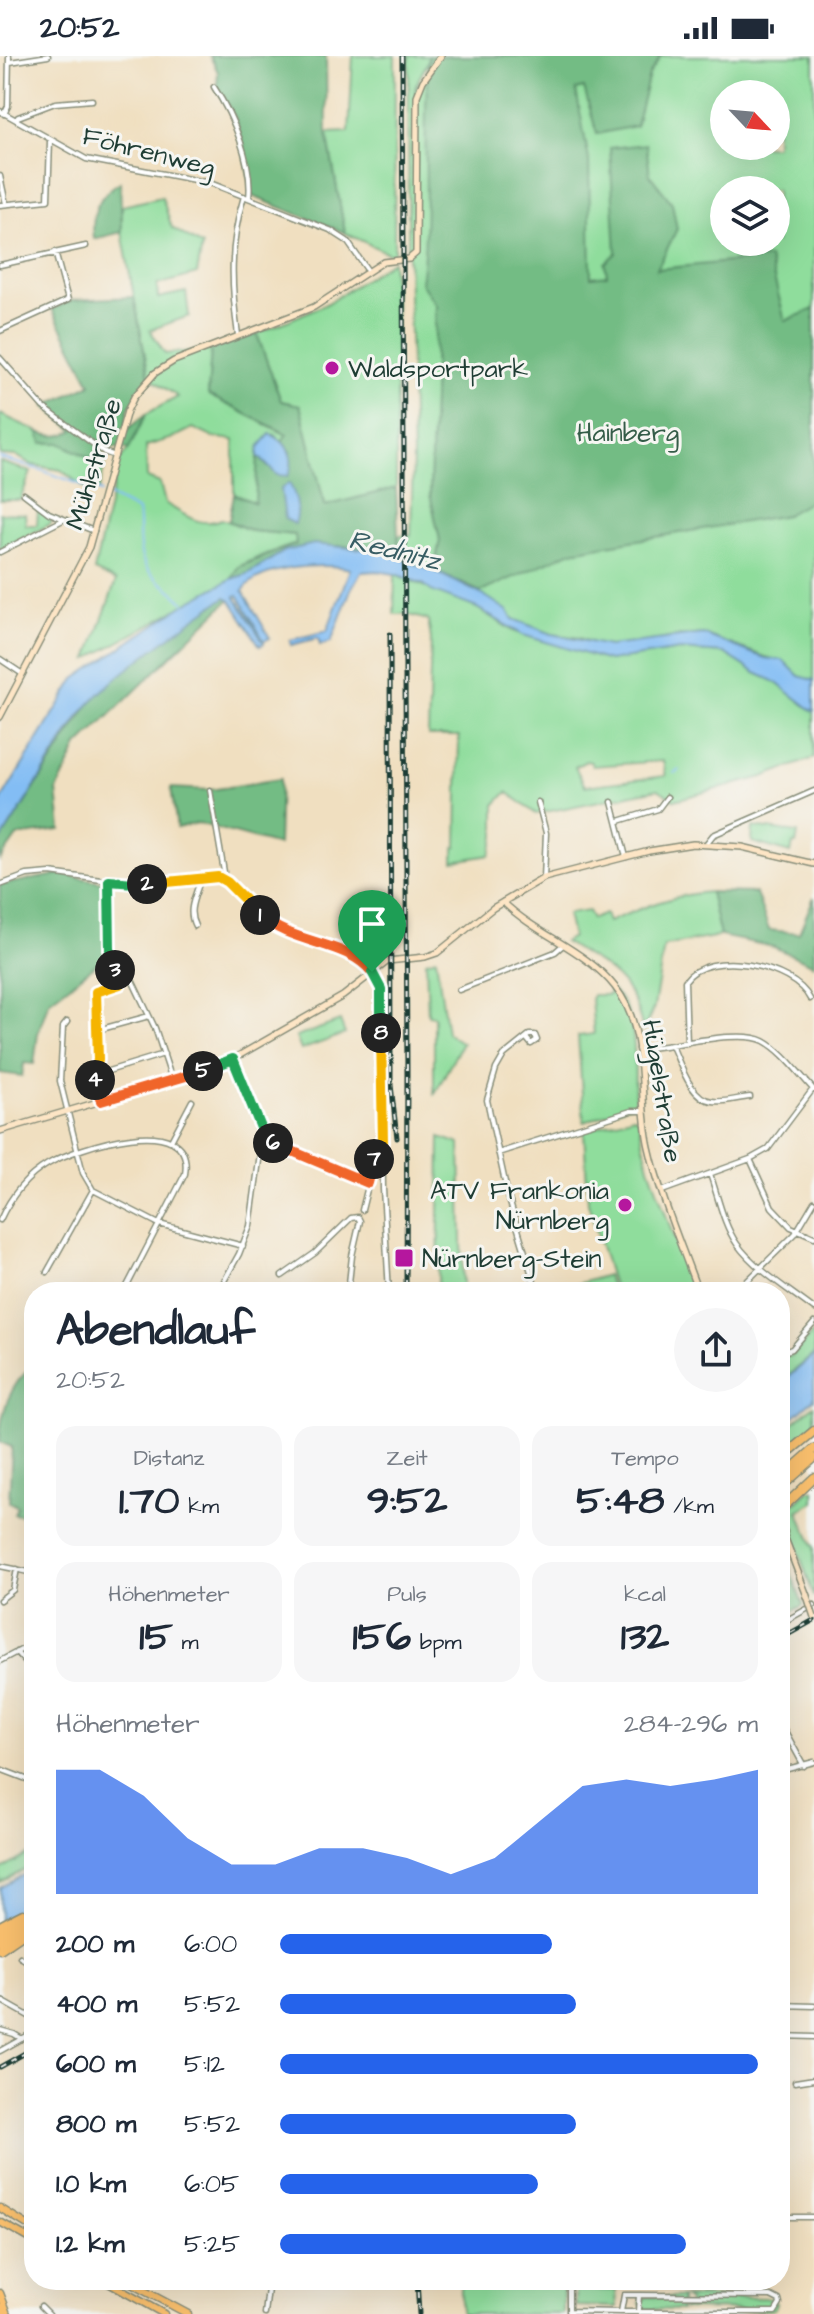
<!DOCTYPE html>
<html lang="de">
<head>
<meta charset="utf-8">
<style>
  :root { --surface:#fff; --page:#f6f6f7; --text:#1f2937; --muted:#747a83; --accent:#2563eb }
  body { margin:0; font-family:"Architects Daughter",sans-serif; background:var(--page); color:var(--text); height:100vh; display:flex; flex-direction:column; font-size:30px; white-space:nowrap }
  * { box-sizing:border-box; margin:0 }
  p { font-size:26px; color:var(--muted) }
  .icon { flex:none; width:44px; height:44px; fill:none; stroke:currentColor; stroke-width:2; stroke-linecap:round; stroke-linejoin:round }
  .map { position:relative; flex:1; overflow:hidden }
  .panel { position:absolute; left:24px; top:1226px; width:766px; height:1008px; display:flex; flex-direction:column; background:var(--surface); border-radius:32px; box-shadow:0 8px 32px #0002 }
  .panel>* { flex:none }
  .needle { width:52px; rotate:116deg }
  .buttons { position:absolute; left:710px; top:24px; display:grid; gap:16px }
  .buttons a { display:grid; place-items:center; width:80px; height:80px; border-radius:50%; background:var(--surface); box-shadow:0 8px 32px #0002; font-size:40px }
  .pin { position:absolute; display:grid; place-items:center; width:68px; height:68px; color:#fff; margin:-82px -34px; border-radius:50% 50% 50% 0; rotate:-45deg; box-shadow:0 0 8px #0007 }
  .pin .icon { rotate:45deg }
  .km { position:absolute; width:40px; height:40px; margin:-20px; border-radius:50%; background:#222; color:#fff; font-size:22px; line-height:40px; text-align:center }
  .round { display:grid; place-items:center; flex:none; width:84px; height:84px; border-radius:42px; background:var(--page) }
  .overview { display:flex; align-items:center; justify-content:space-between; height:136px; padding:0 32px }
  h1 { font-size:44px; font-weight:700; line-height:60px }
  .figures { display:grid; grid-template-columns:repeat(3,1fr); gap:12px; height:136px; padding:8px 32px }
  .figures div { display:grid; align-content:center; border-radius:20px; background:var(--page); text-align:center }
  .figures b { font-size:40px; font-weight:700 }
  .figures small { font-size:22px; font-weight:400 }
  .figures p { font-size:22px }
  .chart { height:224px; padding:16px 32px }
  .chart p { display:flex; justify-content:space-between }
  .chart svg { width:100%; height:144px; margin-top:8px; fill:var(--accent); opacity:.7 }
  ul { padding:0 32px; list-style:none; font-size:26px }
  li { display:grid; grid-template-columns:128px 96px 1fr; align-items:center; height:60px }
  li i { height:20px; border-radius:10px; background:var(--accent) }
  .status { display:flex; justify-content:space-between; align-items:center; height:56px; padding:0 40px; background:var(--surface); direction:ltr }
  .status svg { height:22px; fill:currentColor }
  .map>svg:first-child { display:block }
  .green { fill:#8fdd9c; stroke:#578d68; stroke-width:2; fill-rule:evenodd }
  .forest { fill:#73bc84; stroke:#497c5c; stroke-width:2 }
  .water { fill:#83bdf4; stroke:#517d94; stroke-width:2 }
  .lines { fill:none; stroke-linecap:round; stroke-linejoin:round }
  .stream { stroke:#83bdf4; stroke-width:2 }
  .street-casing { stroke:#888e7a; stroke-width:7 }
  .secondary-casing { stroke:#888e7a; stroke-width:8 }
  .primary-casing { stroke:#888e7a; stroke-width:9 }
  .highway-casing { stroke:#888e7a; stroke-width:11 }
  .street { stroke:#fff; stroke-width:4 }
  .secondary { stroke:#fde5c5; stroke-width:5 }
  .primary { stroke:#f9bf6d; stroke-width:6 }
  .highway { stroke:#f9bf6d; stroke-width:8 }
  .rail-casing { stroke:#1f3d34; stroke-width:5 }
  .rail { stroke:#f6f6f2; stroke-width:2; stroke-dasharray:6; stroke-linecap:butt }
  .secondary-bridge-casing { stroke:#888e7a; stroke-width:8; stroke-linecap:butt }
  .secondary-bridge { stroke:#fde5c5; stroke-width:5 }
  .split-1-casing { stroke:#fff; stroke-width:16 }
  .split-2-casing { stroke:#fff; stroke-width:16 }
  .split-3-casing { stroke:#fff; stroke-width:16 }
  .split-4-casing { stroke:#fff; stroke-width:16 }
  .split-5-casing { stroke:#fff; stroke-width:16 }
  .split-6-casing { stroke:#fff; stroke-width:16 }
  .split-7-casing { stroke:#fff; stroke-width:16 }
  .split-8-casing { stroke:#fff; stroke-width:16 }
  .split-9-casing { stroke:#fff; stroke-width:16 }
  .split-1 { stroke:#f0652b; stroke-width:10 }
  .split-2 { stroke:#f5b400; stroke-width:10 }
  .split-3 { stroke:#22a559; stroke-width:10 }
  .split-4 { stroke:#f5b400; stroke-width:10 }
  .split-5 { stroke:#f0652b; stroke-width:10 }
  .split-6 { stroke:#22a559; stroke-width:10 }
  .split-7 { stroke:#f0652b; stroke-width:10 }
  .split-8 { stroke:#f5b400; stroke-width:10 }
  .split-9 { stroke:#22a559; stroke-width:10 }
  .poi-dot { fill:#b5179e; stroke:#f6f6f2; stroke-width:3 }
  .labels { text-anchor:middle; stroke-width:6; stroke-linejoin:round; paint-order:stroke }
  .street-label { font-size:26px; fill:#1f3d34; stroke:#f6f6f2 }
  .poi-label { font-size:26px; fill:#1f3d34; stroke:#f6f6f2; text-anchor:start }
  .park-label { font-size:26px; fill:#355d49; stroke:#f6f6f2 }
  .water-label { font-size:28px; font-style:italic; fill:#385d64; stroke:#f6f6f2 }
</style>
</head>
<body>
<div class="status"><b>20:52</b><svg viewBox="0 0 49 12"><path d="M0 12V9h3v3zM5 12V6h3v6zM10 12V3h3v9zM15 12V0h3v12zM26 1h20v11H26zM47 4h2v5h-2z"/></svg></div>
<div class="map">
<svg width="814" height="2258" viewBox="0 0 814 2258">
  <rect width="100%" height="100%" fill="#f6f6f2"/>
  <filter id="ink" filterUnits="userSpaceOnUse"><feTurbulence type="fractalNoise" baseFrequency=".0125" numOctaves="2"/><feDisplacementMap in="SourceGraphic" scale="16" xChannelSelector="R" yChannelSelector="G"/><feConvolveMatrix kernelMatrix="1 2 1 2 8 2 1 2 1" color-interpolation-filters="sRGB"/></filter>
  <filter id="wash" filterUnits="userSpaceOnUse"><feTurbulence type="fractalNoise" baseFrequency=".006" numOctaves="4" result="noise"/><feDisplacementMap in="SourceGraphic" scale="32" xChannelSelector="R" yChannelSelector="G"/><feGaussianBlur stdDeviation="1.8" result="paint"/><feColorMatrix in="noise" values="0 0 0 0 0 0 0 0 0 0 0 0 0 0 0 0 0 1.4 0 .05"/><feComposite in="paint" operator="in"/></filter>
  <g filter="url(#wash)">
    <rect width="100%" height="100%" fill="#f0dfc0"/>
    <!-- green -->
    <path class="green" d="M353,0H395L394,200L345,177L327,77L349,76Z
      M409,0H429C427,14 414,24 415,37L420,28L448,0H814V639L771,603L703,578L673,581L627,591H604L580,582L552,578L517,565L477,541L467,527L443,520V232L436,249L430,438L440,484L434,515L399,503V480L411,479L413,400L408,199ZM724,38H776V90H724ZM724,134H776V186H724Z
      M162,141L172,172L202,190L197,218L157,229L158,242L186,236L189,260L150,274L165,298L211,293L208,339L287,379L282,385L274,378L259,391L255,447L234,438V384L212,381L193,372L173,382L146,390L147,422L160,427L165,447C184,458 200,473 222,463L252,475L296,479V488L263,499L238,511L231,523L88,603L116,525L94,515L119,405L129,393L146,358L178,341L149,321L122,176V150Z
      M392,205L396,261V432L325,450L300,349L281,345L257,278L328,247Z
      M0,358L39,376L42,387H60L94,404L101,400L106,404L99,433L91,437L61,414L32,409L17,400L0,399Z
      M0,406L31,416L20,444H0Z
      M38,454L51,463V468L0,493V457L25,458L26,469H37Z
      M395,518L477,552L513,575L609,605L680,594L724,597L756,617L774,625L814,656V702L763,721L675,744L658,733L536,758L507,736L495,749V781L490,799L454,805V792L457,791L459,680H428L431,583L428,564L406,558H394ZM586,705L591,706L592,710L663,705L666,720L585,730L575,711Z
      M753,771L798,777L796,788H793L791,797L752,786Z
      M710,836L720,880L664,890L654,951L643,975C632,920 607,913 564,886L572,881L567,858L588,855L592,863L605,858L608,866C641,852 674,838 710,836Z
      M436,902L447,977L462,987L434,1039V960L428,959L426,905Z
      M610,933C642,956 633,1013 635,1047L584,1066L578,980L594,978L591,943L593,939H609Z
      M340,965L345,978L301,994L296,981Z
      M633,1060L638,1063L649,1111L693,1236H615L588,1147L584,1075Z
      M440,1081L460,1088L463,1231L461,1236H438Z
      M607,1219L612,1236H573L571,1230Z
      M814,1275V1298L780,1327V1311L785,1301L793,1299Z
      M814,1349V1371L780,1398V1378Z
      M809,1434H814V1446L798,1455L814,1492V1541L785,1456Z
      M780,1488L803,1549L780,1562Z
      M34,1795V1809L0,1827V1815Z
      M461,2224H563V2258H461Z
      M576,2234H616L617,2251L576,2250Z
      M646,2241H681V2254L644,2253L640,2247Z
      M684,2241L771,2242L776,2247L774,2253L769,2254L684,2253V2250H689V2245Z"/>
    <!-- forest -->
    <path class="forest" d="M210,0H326L327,77L345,177L252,140L244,91L235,62L217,32L218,16Z
      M429,0H661L649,19L636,70L597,78L584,32L576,34L589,104L591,221L607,219L605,207L616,197L610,92L646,88L650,119L672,147L677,173L657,213L769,202L785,265L814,253V443L786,459L572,495L481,536L434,515L440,484L430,438L436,249L421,227C431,152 421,75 429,0Z
      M120,126L122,176L94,183C91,157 97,140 120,126Z
      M134,241L149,321L128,354L125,375L146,358L129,393L105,391L101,400L94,404L60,387H42L39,376C50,381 63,381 74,374L45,350L91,328L52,253L72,244Z
      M257,278L281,345L300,349L325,450L396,432L399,503L379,495L343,490L285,495L247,518L231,523L238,511L296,488L295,479L252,475L229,465L234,438L255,447L258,400L268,411L290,396L282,385L287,378L208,339L211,293Z
      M226,541L230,543L78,690L57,734L61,774L17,780L0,804V786L93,642L121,617L196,560Z
      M280,723L278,789L198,767L177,772L171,732L210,734Z
      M61,818L108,827V899L49,945L38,977L34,1008L24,1007L22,1020L0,1017V829Z
      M710,836L756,837L769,874L799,877L814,841V909L774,891L720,880Z
      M34,1309V1462L14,1458L17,1450L9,1446L12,1391L0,1386C0,1358 10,1327 34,1309Z"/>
    <!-- water -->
    <path class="water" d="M270,378C287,385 297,402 288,420L277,419L258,400L259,391Z
      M289,427C296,438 300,455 295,468L285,463L281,433Z
      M314,488L380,495L434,515L487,541L508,555L513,563L552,578L609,590L703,578L767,603L783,604L799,620L814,624V656L774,625L756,617L724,597L680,594L609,605L523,579L477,552L431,535L423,528L395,518L377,515L361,516L351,533L331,586L320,589L318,582L291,589L290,584L327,575L350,513C325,506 258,510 243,535L270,582L264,585L238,539L235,540L264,587L260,590L230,543L226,541C203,556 181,572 159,589C130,611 102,631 79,660L0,786V746L75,623L185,548L231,523L247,518L285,495Z
      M814,1299V1343L780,1372V1328Z
      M34,1813V1845L0,1864V1832Z"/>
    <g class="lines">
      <!-- stream -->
      <path class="stream" d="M0,402L41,414L101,436
        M107,439L138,455C141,474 136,493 146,511C155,527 177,534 187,550
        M674,717L679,714"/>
    </g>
  </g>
  <g filter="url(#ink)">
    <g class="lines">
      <defs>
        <path id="street" d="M10,6L48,0
          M214,31C233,60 253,107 249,142
          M0,55L86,103L210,127L330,174L347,185L368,215
          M4,58L8,50L9,0
          M16,64L18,61L55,47L92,44
          M0,120L6,148
          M0,149L48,144L50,85
          M0,209L86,190
          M0,275L68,244L55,196
          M238,279C231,229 229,190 244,140
          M0,302L43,351L104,396L115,400
          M24,438L49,457L94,475
          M0,496L63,464
          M0,603L21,617
          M210,734L224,816L223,823
          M538,746L546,777L544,822
          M612,746L626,801
          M619,765L658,753L667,741
          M706,788L713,779L814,735
          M109,825L110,894L120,928
          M0,829L27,819L50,817L109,825L151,828L218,821C238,832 250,853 268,866C303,891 367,887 381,933L383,1133L389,1236
          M195,870C186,853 197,838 201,821
          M459,934L555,896L563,889
          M67,966L63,971L60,1025L83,1117L93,1134L159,1168L243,1190
          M98,974L149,960
          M527,983L531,988L537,984L535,979H529L504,999L496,1013L487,1044L508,1140L537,1236
          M687,987L685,925C707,892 794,909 810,943
          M672,990C680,1006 690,1043 712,1045C724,1047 738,1042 750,1041
          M638,993C669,992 740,972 764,985C783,995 799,1018 814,1034
          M233,1003L266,1084L368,1127
          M95,1019L164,998
          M101,1045L95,1024L98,1003L96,936L132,924L155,972L172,1024
          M171,1085L192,1045
          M498,1097L631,1055H643
          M750,1103L772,1151L791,1171L814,1181
          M710,1118C718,1140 723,1168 737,1188C756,1214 788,1233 814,1253
          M662,1135L750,1103L768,1093L813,1033
          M362,1154L376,1097L383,1086
          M0,1164C10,1142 26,1121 48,1108C75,1092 196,1051 185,1118L124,1236
          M47,1216L93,1134
          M282,1220L315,1197L351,1162L358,1161L360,1165L352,1200L348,1236
          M218,1236L239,1198L250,1170L261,1090
          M736,1236L795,1178L814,1146
          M780,1297L792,1293L814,1267
          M0,1510L34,1517
          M0,1544L13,1534L17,1513
          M780,1568L814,1549
          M16,1596L34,1616
          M0,1605L34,1587
          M780,1666L804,1710
          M0,1713L34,1726
          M780,1715L814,1706
          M20,1901L34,1909
          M2,1945L34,1963
          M780,1949L814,1950
          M0,1974L14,1978L22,1983
          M780,1980L814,1981
          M0,1995L34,1976
          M795,2026L814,2023
          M780,2161H814
          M569,2224V2258
          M624,2239H639L638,2256H621Z
          M41,2250L49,2258
          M569,2255L621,2256
          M638,2256H775L780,2248L779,2244L771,2240L639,2239
          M265,2258L269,2224"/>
        <path id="secondary" d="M0,661L89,491L127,355L134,341L155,317L174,305L314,251L383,206L409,203L416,197L417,40L423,25L441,0
          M503,846C537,879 586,894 615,931C650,975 637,1039 649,1091C660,1140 681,1188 698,1236
          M0,1075L179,1022L233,1003L343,940L388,905L425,901L437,897L493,852L544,822L649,795L693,788L742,791L814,808
          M780,1469L807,1540"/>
        <path id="primary" d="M0,2152L34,2173
          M0,2166L34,2185
          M103,2224L164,2258
          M124,2224L188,2258
          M0,2237L8,2258
          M0,2251L3,2258"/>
        <path id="highway" d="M780,1403L814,1375
          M780,1423L814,1393
          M780,1432L814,1402
          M780,1454L814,1422
          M780,1475L783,1476
          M0,1870L23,1858
          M0,1878L34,1858
          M0,1885L27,1869
          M0,1893L34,1870"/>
      </defs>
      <!-- street casing -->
      <use href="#street" class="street-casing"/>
      <!-- secondary casing -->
      <use href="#secondary" class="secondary-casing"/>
      <!-- primary casing -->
      <use href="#primary" class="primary-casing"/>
      <!-- highway casing -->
      <use href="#highway" class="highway-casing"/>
      <!-- street -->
      <use href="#street" class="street"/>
      <!-- secondary -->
      <use href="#secondary" class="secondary"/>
      <!-- primary -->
      <use href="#primary" class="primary"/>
      <!-- highway -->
      <use href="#highway" class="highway"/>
      <defs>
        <path id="rail" d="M402,0L407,1019L406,1236
          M390,578L391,1029L397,1082
          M780,1583L814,1564
          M0,2011L34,1992
          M417,2224L419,2258"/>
      </defs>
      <!-- rail casing -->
      <use href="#rail" class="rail-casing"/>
      <!-- rail -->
      <use href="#rail" class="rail"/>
      <defs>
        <path id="secondary-bridge" d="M807,1540L814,1561"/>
      </defs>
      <!-- secondary-bridge casing -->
      <use href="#secondary-bridge" class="secondary-bridge-casing"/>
      <!-- secondary-bridge -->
      <use href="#secondary-bridge" class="secondary-bridge"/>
    </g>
  </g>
  <g class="lines" filter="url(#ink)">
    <defs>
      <path id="split-1" d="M260,859C291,889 346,884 372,916"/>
      <path id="split-2" d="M147,828L218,821L227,826L260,859"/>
      <path id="split-3" d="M115,914L110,894L109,825L147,828"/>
      <path id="split-4" d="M95,1024L98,1003L96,936L120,928L115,914"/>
      <path id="split-5" d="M95,1024L101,1045L203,1015"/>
      <path id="split-6" d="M203,1015L233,1003L266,1084L273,1087"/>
      <path id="split-7" d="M273,1087L368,1127L374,1103"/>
      <path id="split-8" d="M374,1103L383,1086L381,977"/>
      <path id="split-9" d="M372,916L381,933V977"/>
    </defs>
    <!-- split-1 casing -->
    <use href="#split-1" class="split-1-casing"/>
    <!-- split-2 casing -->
    <use href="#split-2" class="split-2-casing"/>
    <!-- split-3 casing -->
    <use href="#split-3" class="split-3-casing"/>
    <!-- split-4 casing -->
    <use href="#split-4" class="split-4-casing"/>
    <!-- split-5 casing -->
    <use href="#split-5" class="split-5-casing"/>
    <!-- split-6 casing -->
    <use href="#split-6" class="split-6-casing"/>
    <!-- split-7 casing -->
    <use href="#split-7" class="split-7-casing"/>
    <!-- split-8 casing -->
    <use href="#split-8" class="split-8-casing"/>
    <!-- split-9 casing -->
    <use href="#split-9" class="split-9-casing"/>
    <!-- split-1 -->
    <use href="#split-1" class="split-1"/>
    <!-- split-2 -->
    <use href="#split-2" class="split-2"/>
    <!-- split-3 -->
    <use href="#split-3" class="split-3"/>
    <!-- split-4 -->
    <use href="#split-4" class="split-4"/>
    <!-- split-5 -->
    <use href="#split-5" class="split-5"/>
    <!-- split-6 -->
    <use href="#split-6" class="split-6"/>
    <!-- split-7 -->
    <use href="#split-7" class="split-7"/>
    <!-- split-8 -->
    <use href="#split-8" class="split-8"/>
    <!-- split-9 -->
    <use href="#split-9" class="split-9"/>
  </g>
  <!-- markers -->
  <g class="poi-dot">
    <circle cx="332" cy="312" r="8"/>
    <circle cx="625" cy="1149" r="8"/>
    <rect x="394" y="1192" width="20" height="20" rx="4"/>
  </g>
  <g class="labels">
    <!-- street labels -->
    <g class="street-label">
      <text transform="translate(149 95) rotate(14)" y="9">Föhrenweg</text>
      <text transform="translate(93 408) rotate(-73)" y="9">Mühlstraße</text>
      <text transform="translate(663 1035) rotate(81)" y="9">Hügelstraße</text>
    </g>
    <!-- poi labels -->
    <g class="poi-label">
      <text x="348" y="321">Waldsportpark</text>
      <text x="609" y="1143" text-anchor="end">ATV Frankonia<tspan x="609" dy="30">Nürnberg</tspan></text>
      <text x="422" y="1211">Nürnberg-Stein</text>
    </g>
    <!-- park labels -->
    <g class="park-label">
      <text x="628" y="385">Hainberg</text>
    </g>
    <!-- water labels -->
    <g class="water-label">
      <text transform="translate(395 493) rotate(14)" y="10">Rednitz</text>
    </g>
  </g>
</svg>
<div class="buttons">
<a><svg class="needle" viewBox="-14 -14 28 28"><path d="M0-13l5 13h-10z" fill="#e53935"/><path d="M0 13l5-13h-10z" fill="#747a83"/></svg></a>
<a><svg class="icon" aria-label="layers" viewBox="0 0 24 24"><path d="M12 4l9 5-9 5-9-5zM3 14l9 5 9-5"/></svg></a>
</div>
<div class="pin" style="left:372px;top:916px;background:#1e9e55"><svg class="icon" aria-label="arrive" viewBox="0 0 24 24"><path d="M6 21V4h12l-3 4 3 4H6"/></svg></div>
<b class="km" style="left:260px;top:859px">1</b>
<b class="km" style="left:147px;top:828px">2</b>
<b class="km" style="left:115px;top:914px">3</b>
<b class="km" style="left:95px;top:1024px">4</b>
<b class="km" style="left:203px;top:1015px">5</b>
<b class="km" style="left:273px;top:1087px">6</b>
<b class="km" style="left:374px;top:1103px">7</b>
<b class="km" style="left:381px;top:977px">8</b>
<section class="panel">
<div class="overview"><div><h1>Abendlauf</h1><p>20:52</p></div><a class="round"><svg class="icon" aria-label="share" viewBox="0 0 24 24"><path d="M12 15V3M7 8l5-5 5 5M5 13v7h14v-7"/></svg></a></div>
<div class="figures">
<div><p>Distanz</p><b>1.70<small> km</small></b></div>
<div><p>Zeit</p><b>9:52</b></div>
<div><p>Tempo</p><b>5:48<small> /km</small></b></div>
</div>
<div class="figures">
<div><p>Höhenmeter</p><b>15<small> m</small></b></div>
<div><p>Puls</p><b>156<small> bpm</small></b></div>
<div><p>kcal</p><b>132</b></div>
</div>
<div class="chart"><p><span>Höhenmeter</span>284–296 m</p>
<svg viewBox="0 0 160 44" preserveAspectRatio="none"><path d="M0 44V6L10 6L20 14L30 27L40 35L50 35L60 30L70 30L80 33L90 38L100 33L110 22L120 11L130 9L140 11L150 9L160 6V44z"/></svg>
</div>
<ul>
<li><b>200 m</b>6:00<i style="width:57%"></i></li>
<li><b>400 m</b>5:52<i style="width:62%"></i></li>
<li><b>600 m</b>5:12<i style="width:100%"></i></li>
<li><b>800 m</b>5:52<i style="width:62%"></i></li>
<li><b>1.0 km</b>6:05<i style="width:54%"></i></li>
<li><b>1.2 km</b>5:25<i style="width:85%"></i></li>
</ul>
</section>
</div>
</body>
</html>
